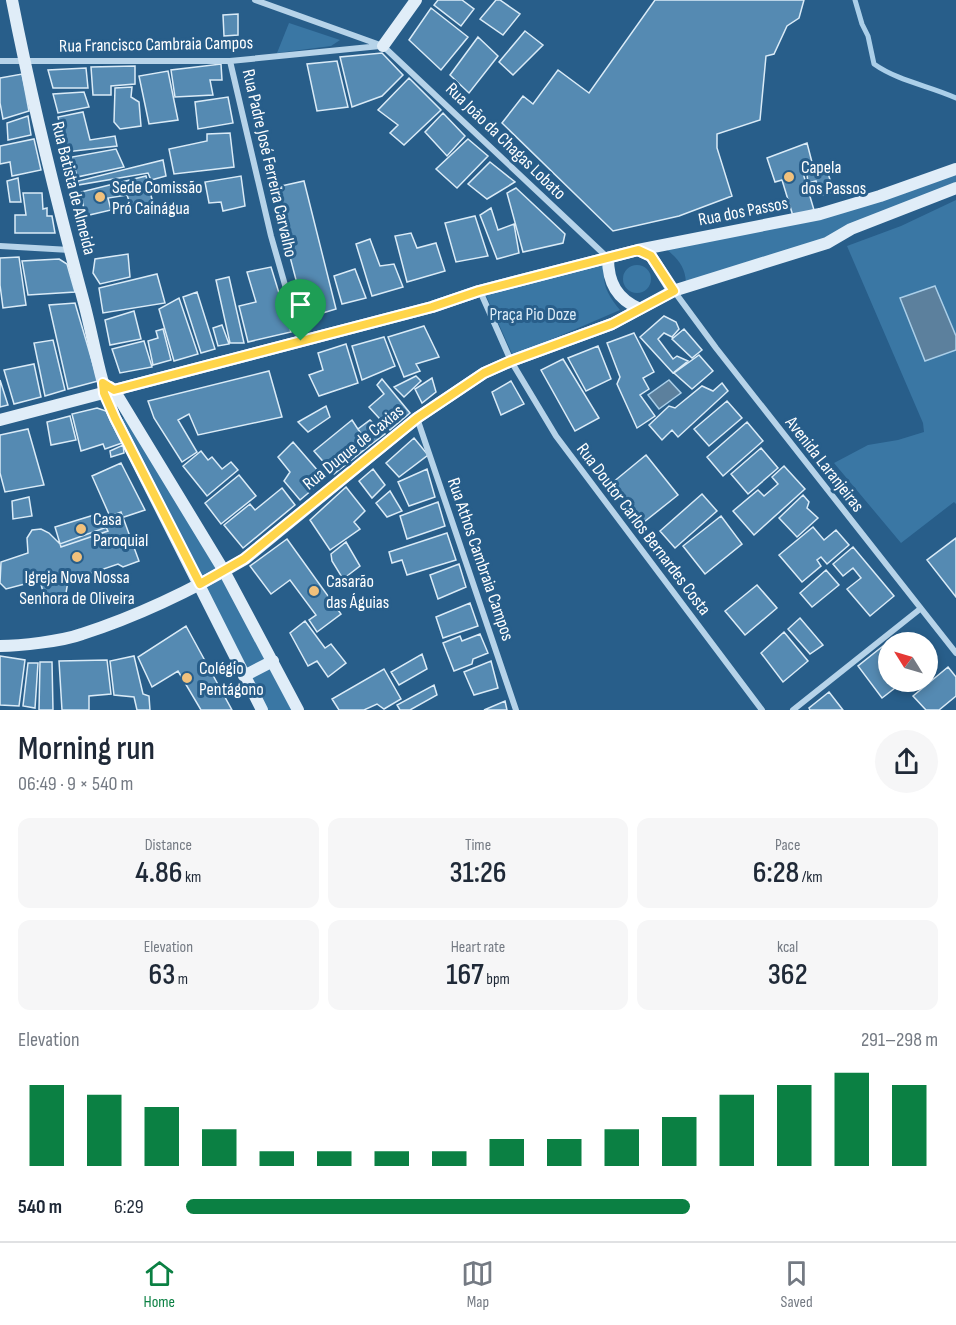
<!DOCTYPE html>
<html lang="en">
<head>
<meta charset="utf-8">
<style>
  :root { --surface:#fff; --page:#f6f6f7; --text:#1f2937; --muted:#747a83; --line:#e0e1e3; --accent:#0b8043 }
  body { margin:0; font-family:"Sofia Sans Condensed",sans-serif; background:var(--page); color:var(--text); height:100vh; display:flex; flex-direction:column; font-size:22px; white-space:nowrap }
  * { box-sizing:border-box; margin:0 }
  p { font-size:20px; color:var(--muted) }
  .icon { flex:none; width:33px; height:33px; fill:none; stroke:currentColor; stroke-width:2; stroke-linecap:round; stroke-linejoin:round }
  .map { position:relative; height:710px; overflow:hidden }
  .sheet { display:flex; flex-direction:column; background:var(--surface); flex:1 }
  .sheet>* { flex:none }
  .needle { width:39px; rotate:307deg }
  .tools { position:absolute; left:878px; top:632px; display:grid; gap:12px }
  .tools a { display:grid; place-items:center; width:60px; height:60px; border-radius:50%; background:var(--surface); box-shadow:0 3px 9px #0003; font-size:30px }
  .pin { position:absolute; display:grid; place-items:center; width:51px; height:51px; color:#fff; margin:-62px -26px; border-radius:50% 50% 50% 0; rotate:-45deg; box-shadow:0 0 6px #0007 }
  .pin .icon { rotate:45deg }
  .round { display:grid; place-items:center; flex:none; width:63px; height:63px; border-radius:32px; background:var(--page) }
  .summary { display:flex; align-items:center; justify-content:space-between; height:102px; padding:0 18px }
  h1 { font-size:33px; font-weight:600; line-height:45px }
  .metrics { display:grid; grid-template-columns:repeat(3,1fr); gap:9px; height:102px; padding:6px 18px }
  .metrics div { display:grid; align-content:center; border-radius:12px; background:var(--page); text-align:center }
  .metrics b { font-size:30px; font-weight:600 }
  .metrics small { font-size:16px; font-weight:400 }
  .metrics p { font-size:16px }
  .chart { height:168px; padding:12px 18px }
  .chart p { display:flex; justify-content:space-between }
  .chart svg { width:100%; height:108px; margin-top:6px; stroke:var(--accent); stroke-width:6 }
  ul { padding:0 18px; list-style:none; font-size:20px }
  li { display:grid; grid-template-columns:96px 72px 1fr; align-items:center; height:45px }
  li i { height:15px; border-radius:8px; background:var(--accent) }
  .menu { display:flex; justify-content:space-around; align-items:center; height:84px; border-top:2px solid var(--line); background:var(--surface); font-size:16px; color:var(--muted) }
  .menu a { display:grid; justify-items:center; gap:3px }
  .menu .on { color:var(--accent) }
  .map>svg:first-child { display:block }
  .green { fill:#3a77a4 }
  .water { fill:#5c809d; stroke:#abcfe9; stroke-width:1.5 }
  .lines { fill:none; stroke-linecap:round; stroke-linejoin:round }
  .stream { stroke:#abcfe9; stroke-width:5 }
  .building { fill:#558ab2; stroke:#daebf7; stroke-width:1.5 }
  .street { stroke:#b6d3e9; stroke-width:6 }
  .secondary { stroke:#e0edf8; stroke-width:12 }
  .route-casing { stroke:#fff; stroke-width:12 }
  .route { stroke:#ffd54a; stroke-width:8 }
  .poi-dot { fill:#f1c17c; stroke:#285e8a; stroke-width:2 }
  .labels { text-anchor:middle; stroke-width:6; stroke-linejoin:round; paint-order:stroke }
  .street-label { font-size:18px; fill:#fff; stroke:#285e8a }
  .poi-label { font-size:18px; fill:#fff; stroke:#285e8a; text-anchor:start }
  .park-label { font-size:18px; fill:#daebf7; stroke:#285e8a }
</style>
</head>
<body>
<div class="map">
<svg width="956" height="710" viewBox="0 0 956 710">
  <rect width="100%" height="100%" fill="#285e8a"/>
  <!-- green -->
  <path class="green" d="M289,23L340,40L331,46L277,53Z
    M956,171V185L829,239L686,282C685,266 677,258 665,248L823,215Z
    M956,200V504L954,502L901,543L834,463L868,445L898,440L924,432L923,423L847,246L901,226Z
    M623 279a14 14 0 1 1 28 0a14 14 0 1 1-28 0Z
    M605,265C601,284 608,295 620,310L513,356L485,293Z
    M126,416L130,417L298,710H262L118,423Z"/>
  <!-- water -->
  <path class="water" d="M935,286L956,336V350L925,361L900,298Z
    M669,380L681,393L659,409L648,395Z"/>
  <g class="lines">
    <!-- stream -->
    <path class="stream" d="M855,0L862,24L868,36L874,64C898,81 930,86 956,98"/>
  </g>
  <!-- building -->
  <path class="building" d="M438,0H462L474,9L461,26L434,5Z
    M496,0H500L520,14L503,35L480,19Z
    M655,0H804L799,18L787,26L774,54L766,56L760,120L717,134V148L732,196L679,216L613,231L502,123L523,96L533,104L558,70L589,93Z
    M431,8L468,37L441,70L409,40Z
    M238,14V35L224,36L223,15Z
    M525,31L543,45L513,75L499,62Z
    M478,37L498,56L469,93L450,75Z
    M382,53L403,75L382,96L352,107L340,57Z
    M337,61L348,107L317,111L307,64Z
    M221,64L222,80H210L213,95L175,97L171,70Z
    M135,66V84L111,86V95H93L91,67Z
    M86,68L88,88H53L48,70Z
    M168,71L178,120L149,124L139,76Z
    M22,74L29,111L3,119L0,103V78Z
    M409,78L441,110L404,145L390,133L398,125L378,110Z
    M132,87L131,97L139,102L141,126L120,129L114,122L115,88Z
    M84,92L89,107L58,113L53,94Z
    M228,97L233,123L198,129L195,102Z
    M83,112L90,140L115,136L117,146L66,152L58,117Z
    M443,113L465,136L447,156L425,132Z
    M28,116L31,135L8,140L7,123Z
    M230,133L234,167L174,174L169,149L207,141V134Z
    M34,139L41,170L12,176L10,162L0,164V146Z
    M468,139L488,156L457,188L436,169Z
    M807,143L814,170L803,173L814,210L793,216L782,180L775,182L767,158Z
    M116,149L124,167L77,177L72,157Z
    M163,160L166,176L151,180L148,173L78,185V181Z
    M490,162L515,182L487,199L468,184Z
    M826,167L834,192L821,195L816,181L808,183L807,174Z
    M146,176L154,207L133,212L127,195L108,198L111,210L85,216L81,192Z
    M241,176L245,206L223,211L221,202L209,203L205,182Z
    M18,178L21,202H10L7,181Z
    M304,181L336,309L306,318L272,188Z
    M516,188L565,234L563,243L523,252L507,193Z
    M23,193H42L43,209L47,208V216H52L55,233H15V215H26Z
    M491,208L498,230L514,224L519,253L497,259L480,215Z
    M475,216L488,256L456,262L445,223Z
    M411,233L417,248L436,243L445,271L407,282L395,236Z
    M370,239L380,266L394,264L403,287L372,296L356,244Z
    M128,254L130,277L100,284L93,273L95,259Z
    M19,257L26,305L3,308L0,285V258Z
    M59,259L67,264L75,292L28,295L22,261Z
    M271,267L291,332L248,342L239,306L256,302L247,272Z
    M355,269L366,298L342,304L334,276Z
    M157,274L165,303L103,313L99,288Z
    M229,277L244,343H230L216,280Z
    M197,292L215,349L201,353L183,297Z
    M179,298L198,354L174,361L159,309Z
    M75,303L98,381L68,389L49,305Z
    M134,311L141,339L110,345L105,320Z
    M664,316L676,322L679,329L672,337L664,333L658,339L673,359L677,356L688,361L673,373L640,337Z
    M222,325L229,344L218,346L213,328Z
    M424,326L439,357L416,364L420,371L404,377L388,337Z
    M163,329L171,360L153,365L148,341L158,338L156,331Z
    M684,329L702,350L692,358L672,339Z
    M634,333L654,372L643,378L649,389L640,395L655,416L637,428L617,384L620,377L607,343Z
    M384,337L395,366L362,380L352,346Z
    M53,340L65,390L45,396L34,343Z
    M144,341L152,367L120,373L112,349Z
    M346,344L358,383L319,396L309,375L323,370L318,353Z
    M598,346L611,379L586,391L568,358Z
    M699,355L713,371L692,389L674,373Z
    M563,359L599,418L575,431L541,370Z
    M34,364L41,397L14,404L4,370Z
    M269,371L282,417L198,435L189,414L178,420L197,452L182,462L154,418L148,401Z
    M416,376L421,381L404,397L394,387Z
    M432,378L436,392L422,403L415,389Z
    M382,379L410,413L390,430L369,407L384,394L377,385Z
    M0,380L8,405L0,407Z
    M511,381L524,404L501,415L492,392Z
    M722,383L728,391L678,437L672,430L662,440L649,425L669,406L675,408L702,386L713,391Z
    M727,401L742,418L709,446L694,429Z
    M326,406L330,417L308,432L298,422Z
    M97,408L106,411L122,443L105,449L103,444L81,451L72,414Z
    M70,416L76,440L51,445L47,422Z
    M352,420L369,446L334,474L314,451Z
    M370,420L385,434L369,446L358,429Z
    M747,422L763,441L723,476L707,457Z
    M28,429L44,485L5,492L0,473V435Z
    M414,438L428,455L399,477L386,463Z
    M293,442L325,479L300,500L284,481L290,472L278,457Z
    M123,445L124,453L111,457L110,451Z
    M761,448L778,468L748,494L731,474Z
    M201,451L208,460L212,457L222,469L231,462L238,470L207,496L183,466Z
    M646,455L678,495L644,522L612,483Z
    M121,463L145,510L112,521L92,476Z
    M784,466L805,489L754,535L733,511L758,490L764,496L778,484L772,477Z
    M373,469L385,485L372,498L359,481Z
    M427,469L435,497L409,506L398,482Z
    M239,475L256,496L221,524L205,503Z
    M346,487L365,511L354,522L360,529L330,550L310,520Z
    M282,488L295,505L243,548L224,525L250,504L255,510Z
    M390,491L402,511L387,517L376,503Z
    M702,494L717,511L675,548L660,531Z
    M803,495L809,502L807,508L818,518L797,537L779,518Z
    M29,497L32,516L13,519L12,501Z
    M438,502L445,526L407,539L400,516Z
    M121,512L139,561L123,567L118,564L68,581L66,593L59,599L48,597L43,592L40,580L6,589L0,583L1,562L28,553L27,538L32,530L41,529L49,533L60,544L107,527L104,519Z
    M94,515L95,518L101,517L108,531L61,547L55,527Z
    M721,516L742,544L705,574L683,546Z
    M813,527L824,540L836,530L849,545L827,564L821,557L817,560L821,566L802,582L779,555Z
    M447,533L456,560L407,575L402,560L392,563L389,552Z
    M956,538V597L927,560Z
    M287,539L341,614L317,632L309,620L316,615L290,580L271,594L250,566Z
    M346,542L360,566L343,579L332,561L331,554Z
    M853,547L894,596L870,616L847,589L861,578L853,568L843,576L833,564Z
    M459,564L466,587L438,599L430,575Z
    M826,570L839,585L812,607L800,593Z
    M757,585L777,608L745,635L725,611Z
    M470,603L478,626L443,638L436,617Z
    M800,618L823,645L810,654L788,629Z
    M305,621L325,648L331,644L346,663L328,677L317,661L308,666L290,633Z
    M186,626L232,710H201L178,671L152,687L138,657Z
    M784,632L808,661L783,682L761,653Z
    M480,634L488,653L473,659L472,664L454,671L443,643L460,636L462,641Z
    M883,646L888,653V681H904L882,698L858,666Z
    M422,654L427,669L399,685L391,672Z
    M0,656L25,660L19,706L0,705Z
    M134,656L143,694L149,696L150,710H137L134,697L114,695L110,661Z
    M107,660L111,694L89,696V710H62L59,661Z
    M491,661L498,688L474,695L464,672Z
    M40,662H52L53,710H39Z
    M28,663H38L35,708L23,706Z
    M948,667L956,677V696L939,710H926L913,696Z
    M384,669L401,699L384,709L377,704L364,710H339L332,699Z
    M434,685L437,695L410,710H400L397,705Z
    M829,692L843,710H810L809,708Z
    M505,701L507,710H484Z"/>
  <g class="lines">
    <!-- street -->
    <path class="street" d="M255,0L383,46L608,258
      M0,61H230L380,46
      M230,61L271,236L301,341
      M0,246L70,250
      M480,291L511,361L556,436L762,710
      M674,291L716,348L956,653
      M417,418L516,710
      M793,710L920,609"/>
    <!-- secondary -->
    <path class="secondary" d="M12,0C32,102 57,203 84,303C94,341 100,383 115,418L262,710
      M383,46L416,0
      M638,250L651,256L673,291
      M608,258C608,283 617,299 640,309
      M110,387L114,390L224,571L298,710
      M0,420L432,307L479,291L638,250L820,214L880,196L956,169
      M0,646C20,646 63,641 82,634C138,616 194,589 245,559L417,418L484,373L511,361L612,324L673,291L827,243L851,229L956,188
      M244,676L273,661"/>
  </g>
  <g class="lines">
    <defs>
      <path id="route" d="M638,250L651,256L674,291L612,324L511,361L484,373L417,418L244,559L200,584L115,418L104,393L103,383L114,390L432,307L479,291Z"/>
    </defs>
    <!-- route casing -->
    <use href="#route" class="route-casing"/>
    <!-- route -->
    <use href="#route" class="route"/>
  </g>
  <!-- markers -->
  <g class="poi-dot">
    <circle cx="789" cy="177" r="6"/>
    <circle cx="100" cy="197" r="6"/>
    <circle cx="81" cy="529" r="6"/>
    <circle cx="77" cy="557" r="6"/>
    <circle cx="314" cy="591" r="6"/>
    <circle cx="187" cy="678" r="6"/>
  </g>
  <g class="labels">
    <!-- street labels -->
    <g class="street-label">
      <text transform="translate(156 44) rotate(-1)" y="6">Rua Francisco Cambraia Campos</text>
      <text transform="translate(506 141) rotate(44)" y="6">Rua João da Chagas Lobato</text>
      <text transform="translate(270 163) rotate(77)" y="6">Rua Padre José Ferreira Carvalho</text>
      <text transform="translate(74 188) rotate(76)" y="6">Rua Batista de Almeida</text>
      <text transform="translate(743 211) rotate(-11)" y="6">Rua dos Passos</text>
      <text transform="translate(353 447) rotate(-39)" y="6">Rua Duque de Caxias</text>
      <text transform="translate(825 464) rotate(52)" y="6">Avenida Laranjeiras</text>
      <text transform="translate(644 529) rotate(53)" y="6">Rua Doutor Carlos Bernardes Costa</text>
      <text transform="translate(481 559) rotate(71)" y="6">Rua Athos Cambraia Campos</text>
    </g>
    <!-- poi labels -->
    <g class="poi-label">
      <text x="801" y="173">Capela<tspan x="801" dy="21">dos Passos</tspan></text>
      <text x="112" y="193">Sede Comissão<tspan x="112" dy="21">Pró Cainágua</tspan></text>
      <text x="93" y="525">Casa<tspan x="93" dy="21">Paroquial</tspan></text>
      <text x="77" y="583" text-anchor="middle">Igreja Nova Nossa<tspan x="77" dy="21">Senhora de Oliveira</tspan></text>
      <text x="326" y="587">Casarão<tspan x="326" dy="21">das Águias</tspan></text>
      <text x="199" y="674">Colégio<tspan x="199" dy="21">Pentágono</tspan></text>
    </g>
    <!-- park labels -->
    <g class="park-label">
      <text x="533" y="320">Praça Pio Doze</text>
    </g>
  </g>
</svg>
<div class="tools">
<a><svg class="needle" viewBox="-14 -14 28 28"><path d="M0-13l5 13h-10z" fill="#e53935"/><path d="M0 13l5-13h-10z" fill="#747a83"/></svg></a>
</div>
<div class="pin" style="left:301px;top:341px;background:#1e9e55"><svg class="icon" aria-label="arrive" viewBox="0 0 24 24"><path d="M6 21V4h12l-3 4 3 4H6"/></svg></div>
</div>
<section class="sheet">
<div class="summary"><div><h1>Morning run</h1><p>06:49 · 9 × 540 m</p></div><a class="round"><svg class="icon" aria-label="share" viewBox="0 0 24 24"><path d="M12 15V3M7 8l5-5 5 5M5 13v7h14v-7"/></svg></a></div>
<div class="metrics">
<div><p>Distance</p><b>4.86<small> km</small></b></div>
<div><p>Time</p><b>31:26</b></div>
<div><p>Pace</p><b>6:28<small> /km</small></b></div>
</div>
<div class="metrics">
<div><p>Elevation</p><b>63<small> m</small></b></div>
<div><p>Heart rate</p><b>167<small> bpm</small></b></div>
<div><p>kcal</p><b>362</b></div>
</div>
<div class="chart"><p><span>Elevation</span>291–298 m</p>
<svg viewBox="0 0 160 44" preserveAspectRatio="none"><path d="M5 44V11M15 44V15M25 44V20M35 44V29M45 44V38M55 44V38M65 44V38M75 44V38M85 44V33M95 44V33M105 44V29M115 44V24M125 44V15M135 44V11M145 44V6M155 44V11"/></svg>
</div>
<ul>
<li><b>540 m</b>6:29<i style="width:67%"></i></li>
</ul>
</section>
<nav class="menu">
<a class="on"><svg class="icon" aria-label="home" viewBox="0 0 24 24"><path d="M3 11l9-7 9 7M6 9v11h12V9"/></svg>Home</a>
<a><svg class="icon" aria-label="map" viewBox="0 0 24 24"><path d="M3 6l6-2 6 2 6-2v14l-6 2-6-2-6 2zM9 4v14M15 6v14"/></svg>Map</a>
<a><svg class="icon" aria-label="saved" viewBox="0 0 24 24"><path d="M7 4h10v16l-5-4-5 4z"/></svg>Saved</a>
</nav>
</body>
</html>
